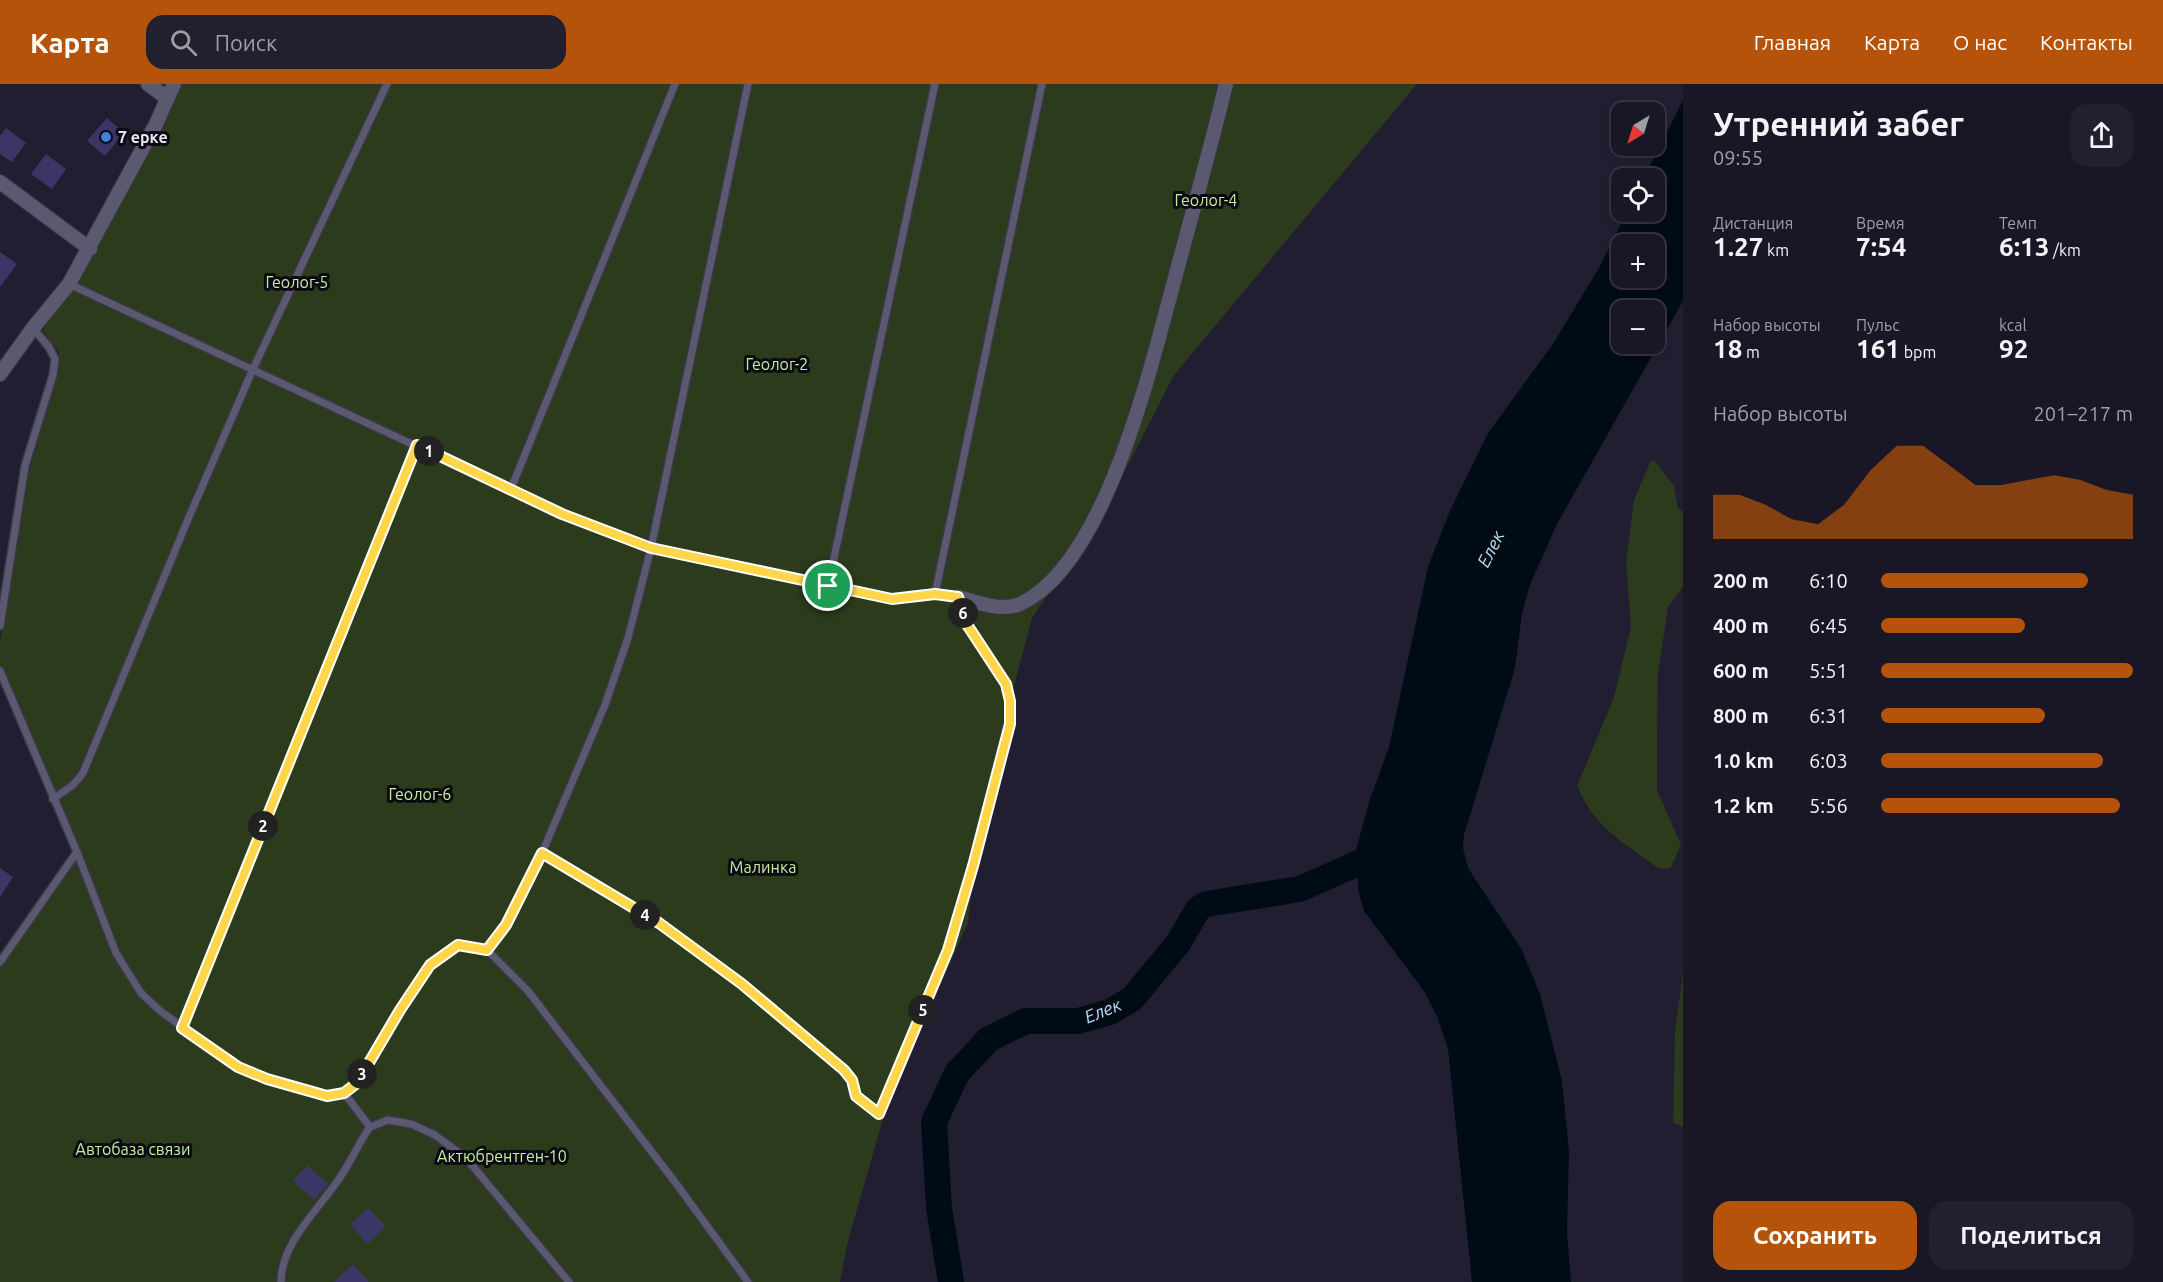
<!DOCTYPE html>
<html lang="ru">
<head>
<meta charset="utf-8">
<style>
  :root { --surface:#191626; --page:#221f2e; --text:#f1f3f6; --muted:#9f9fa7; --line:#373543; --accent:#b45309 }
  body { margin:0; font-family:Ubuntu,sans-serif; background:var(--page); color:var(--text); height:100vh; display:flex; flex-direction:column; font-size:22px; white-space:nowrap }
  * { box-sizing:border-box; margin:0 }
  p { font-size:20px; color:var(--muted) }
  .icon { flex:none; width:33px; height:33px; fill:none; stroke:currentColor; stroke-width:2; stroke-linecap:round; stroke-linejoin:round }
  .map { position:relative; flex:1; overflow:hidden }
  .drawer { display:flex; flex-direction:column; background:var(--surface); width:480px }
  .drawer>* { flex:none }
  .needle { width:39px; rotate:218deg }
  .fabs { position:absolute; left:1611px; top:18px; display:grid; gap:12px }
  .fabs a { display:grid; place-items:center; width:54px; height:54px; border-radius:12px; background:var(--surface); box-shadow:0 3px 9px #0003,0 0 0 2px var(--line); font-size:30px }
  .pin { position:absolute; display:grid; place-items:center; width:51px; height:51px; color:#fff; margin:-26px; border:3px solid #fff; border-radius:50%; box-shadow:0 2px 6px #0007 }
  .km { position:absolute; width:30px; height:30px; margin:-15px; border-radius:50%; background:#222; color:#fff; font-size:16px; line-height:30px; text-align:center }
  .round { display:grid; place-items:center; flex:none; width:63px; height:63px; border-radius:18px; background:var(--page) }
  .summary { display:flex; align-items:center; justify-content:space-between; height:102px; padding:0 30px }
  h1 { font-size:33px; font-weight:600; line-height:45px }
  .metrics { display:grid; grid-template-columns:repeat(3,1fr); gap:9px; height:102px; padding:6px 30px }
  .metrics div { display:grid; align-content:center }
  .metrics b { font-size:26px; font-weight:600 }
  .metrics small { font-size:16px; font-weight:400 }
  .metrics p { font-size:16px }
  .chart { height:168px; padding:12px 30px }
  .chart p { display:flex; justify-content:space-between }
  .chart svg { width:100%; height:108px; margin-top:6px; fill:var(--accent); opacity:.7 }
  .action { display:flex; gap:12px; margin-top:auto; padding:12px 30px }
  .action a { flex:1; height:69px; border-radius:18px; background:var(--accent); color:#fff; font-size:24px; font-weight:600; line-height:69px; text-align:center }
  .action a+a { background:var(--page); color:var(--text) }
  ul { padding:0 30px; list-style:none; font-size:20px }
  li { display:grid; grid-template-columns:96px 72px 1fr; align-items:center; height:45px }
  li i { height:15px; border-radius:8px; background:var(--accent) }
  header { display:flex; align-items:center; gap:36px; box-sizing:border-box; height:84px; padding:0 30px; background:var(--accent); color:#fff }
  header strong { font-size:28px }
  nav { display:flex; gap:33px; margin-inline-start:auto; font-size:21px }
  .search { width:420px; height:54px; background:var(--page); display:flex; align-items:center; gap:15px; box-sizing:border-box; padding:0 21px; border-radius:18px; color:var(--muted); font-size:22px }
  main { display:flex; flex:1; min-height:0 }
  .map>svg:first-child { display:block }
  .green { fill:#2b3b1c }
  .water { fill:#000c15; fill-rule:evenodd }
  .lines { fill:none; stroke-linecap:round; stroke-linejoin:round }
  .river { stroke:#000c15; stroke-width:26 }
  .building { fill:#3c3666 }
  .lane-casing { stroke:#3b3849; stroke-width:10 }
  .street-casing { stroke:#3b3849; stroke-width:16 }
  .lane { stroke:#5b5970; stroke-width:7 }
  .street { stroke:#5b5970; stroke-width:14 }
  .route-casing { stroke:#fff; stroke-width:12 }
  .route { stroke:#ffd54a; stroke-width:8 }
  .shop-dot { fill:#3f7fe0; stroke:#0b0a12; stroke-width:2 }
  .labels { text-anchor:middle; stroke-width:6; stroke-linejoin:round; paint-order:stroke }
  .poi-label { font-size:16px; font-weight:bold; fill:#e6e4f2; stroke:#0b0a12; text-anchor:start }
  .park-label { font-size:16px; fill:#c4eda0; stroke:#0b0a12 }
  .water-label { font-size:18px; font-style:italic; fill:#ade0fd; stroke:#0b0a12 }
</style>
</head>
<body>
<header>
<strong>Карта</strong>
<div class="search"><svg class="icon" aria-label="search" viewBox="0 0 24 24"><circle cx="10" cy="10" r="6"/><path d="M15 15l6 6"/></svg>Поиск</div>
<nav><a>Главная</a><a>Карта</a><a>О нас</a><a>Контакты</a></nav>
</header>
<main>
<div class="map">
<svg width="1683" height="1198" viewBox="0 0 1683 1198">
  <rect width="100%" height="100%" fill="#211e32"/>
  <!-- green -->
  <path class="green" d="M172,0H1417L1174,291L1105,426L1032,534L981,727L968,839L887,1021L848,1157L840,1198H0V870L64,778L77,768L0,592V559L27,395L58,287L59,268L43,247L47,235L88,181Z
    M1651,376L1655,377L1674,402L1678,424L1683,428V503L1668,523L1658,589L1657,658V706L1681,761L1670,785L1658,784C1623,758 1595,744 1577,702L1614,613L1631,543L1626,479L1634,416Z
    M1683,889V1043L1673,1039L1675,947Z"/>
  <!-- water -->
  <path class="water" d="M1683,16V217L1557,440L1530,501L1522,529L1515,584L1464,751L1463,764L1468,784L1522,866L1540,910L1562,997L1569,1068L1567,1148L1571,1198H1472L1448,965L1438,935L1424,907L1364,827L1358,805L1356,766L1369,718L1389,663L1428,483L1449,429L1488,349L1553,260L1600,182L1627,128H1654V94H1644ZM1622,160H1654V194H1622ZM1622,226H1654V260H1622Z"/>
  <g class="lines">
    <!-- river -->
    <path class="river" d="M951,1198L939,1124L934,1038L957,989L989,955L1026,937H1078L1110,928L1132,915L1179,858L1198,825L1206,820L1300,805L1356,780L1389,770"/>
  </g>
  <!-- building -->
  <path class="building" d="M107,34L124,49L105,72L87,57Z
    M6,44L26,59L12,78L0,70V52Z
    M46,70L66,85L52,105L31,90Z
    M0,168L17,180L0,203Z
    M0,784L13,793L0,813Z
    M307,1081L328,1100L314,1116L293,1097Z
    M369,1124L386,1143L367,1160L350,1140Z
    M353,1180L369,1198H334Z"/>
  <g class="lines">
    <defs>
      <path id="lane" d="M69,200L562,430L651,464L828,502L892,515L935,510L958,513L966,539L1006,600L1010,617V640L973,782L948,865L879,1030L856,1012L852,996L844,986L742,900L659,839L542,769
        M511,405L675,0
        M828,502L935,0
        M935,510L1042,0
        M0,542L25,382L53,291L55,275L49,263L33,244
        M0,587L77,768L116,869L141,909L159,926L238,983L267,995L327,1012L344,1009L370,1043L388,1036L411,1040L435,1051L466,1074L569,1198
        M53,715L73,701L83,689L189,433L253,285L387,0
        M487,866L528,907L675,1098L748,1198
        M0,878L77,768
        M182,944L417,361
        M344,1009L357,999L400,926L430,881L458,861L487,866L505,841L542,769L605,621L628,554L651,464L748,0
        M281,1198C281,1159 318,1126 339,1095C351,1078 358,1060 370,1043"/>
      <path id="street" d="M148,0L167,14
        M0,98L90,165
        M0,290L33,244L69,200L156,40L174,0
        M958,513C977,518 1001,528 1020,520C1107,480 1152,277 1176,190C1193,126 1211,63 1226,0"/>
    </defs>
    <!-- lane casing -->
    <use href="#lane" class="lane-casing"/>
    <!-- street casing -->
    <use href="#street" class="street-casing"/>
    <!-- lane -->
    <use href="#lane" class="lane"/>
    <!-- street -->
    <use href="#street" class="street"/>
  </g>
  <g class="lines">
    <defs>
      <path id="route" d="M417,361L562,430L651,464L892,515L935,510L958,513L966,539L1006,600L1010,617V640L973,782L948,866L879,1030L856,1012L852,996L844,986L742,900L659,839L542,769L506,841L487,866L458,861L430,881L400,926L357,999L344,1009L327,1012L267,995L238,983L182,944Z"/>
    </defs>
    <!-- route casing -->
    <use href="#route" class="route-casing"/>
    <!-- route -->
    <use href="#route" class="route"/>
  </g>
  <!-- markers -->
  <circle class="shop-dot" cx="106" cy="53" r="6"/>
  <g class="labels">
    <!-- poi labels -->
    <g class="poi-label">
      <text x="118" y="59">7 ерке</text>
    </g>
    <!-- park labels -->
    <g class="park-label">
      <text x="1206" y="122">Геолог-4</text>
      <text x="297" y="204">Геолог-5</text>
      <text x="777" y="286">Геолог-2</text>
      <text x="420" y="716">Геолог-6</text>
      <text x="763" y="789">Малинка</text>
      <text x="133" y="1071">Автобаза связи</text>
      <text x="502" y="1078">Актюбрентген-10</text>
    </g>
    <!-- water labels -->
    <g class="water-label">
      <text transform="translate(1491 465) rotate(-63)" y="6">Елек</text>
      <text transform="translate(1103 927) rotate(-22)" y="6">Елек</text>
    </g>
  </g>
</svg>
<div class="fabs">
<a><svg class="needle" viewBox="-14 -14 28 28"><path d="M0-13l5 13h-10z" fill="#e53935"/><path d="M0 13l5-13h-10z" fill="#9f9fa7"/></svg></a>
<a><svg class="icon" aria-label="locate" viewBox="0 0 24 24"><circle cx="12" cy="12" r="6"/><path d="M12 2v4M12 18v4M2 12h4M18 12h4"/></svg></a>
<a>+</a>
<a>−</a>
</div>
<div class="pin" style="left:828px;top:502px;background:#1e9e55"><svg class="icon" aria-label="arrive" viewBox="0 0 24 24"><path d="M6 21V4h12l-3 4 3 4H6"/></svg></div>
<b class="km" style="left:429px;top:367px">1</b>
<b class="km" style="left:263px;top:742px">2</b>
<b class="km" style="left:362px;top:990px">3</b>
<b class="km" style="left:645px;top:831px">4</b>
<b class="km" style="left:923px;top:926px">5</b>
<b class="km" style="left:963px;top:529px">6</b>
</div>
<section class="drawer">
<div class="summary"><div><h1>Утренний забег</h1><p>09:55</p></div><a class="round"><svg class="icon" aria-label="share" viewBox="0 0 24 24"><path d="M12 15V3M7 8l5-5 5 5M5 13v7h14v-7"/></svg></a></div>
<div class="metrics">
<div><p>Дистанция</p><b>1.27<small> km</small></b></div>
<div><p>Время</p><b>7:54</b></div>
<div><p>Темп</p><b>6:13<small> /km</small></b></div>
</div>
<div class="metrics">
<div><p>Набор высоты</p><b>18<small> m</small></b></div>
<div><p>Пульс</p><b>161<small> bpm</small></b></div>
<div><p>kcal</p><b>92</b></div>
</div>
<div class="chart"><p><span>Набор высоты</span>201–217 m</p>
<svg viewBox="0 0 160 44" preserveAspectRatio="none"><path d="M0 44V26L10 26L20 30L30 36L40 38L50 30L60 16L70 6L80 6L90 14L100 22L110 22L120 20L130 18L140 20L150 24L160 26V44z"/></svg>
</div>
<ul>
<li><b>200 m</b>6:10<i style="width:82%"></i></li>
<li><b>400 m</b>6:45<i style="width:57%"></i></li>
<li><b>600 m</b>5:51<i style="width:100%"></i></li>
<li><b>800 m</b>6:31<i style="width:65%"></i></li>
<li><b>1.0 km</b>6:03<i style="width:88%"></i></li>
<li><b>1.2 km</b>5:56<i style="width:95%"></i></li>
</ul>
<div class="action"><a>Сохранить</a><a>Поделиться</a></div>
</section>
</main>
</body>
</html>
